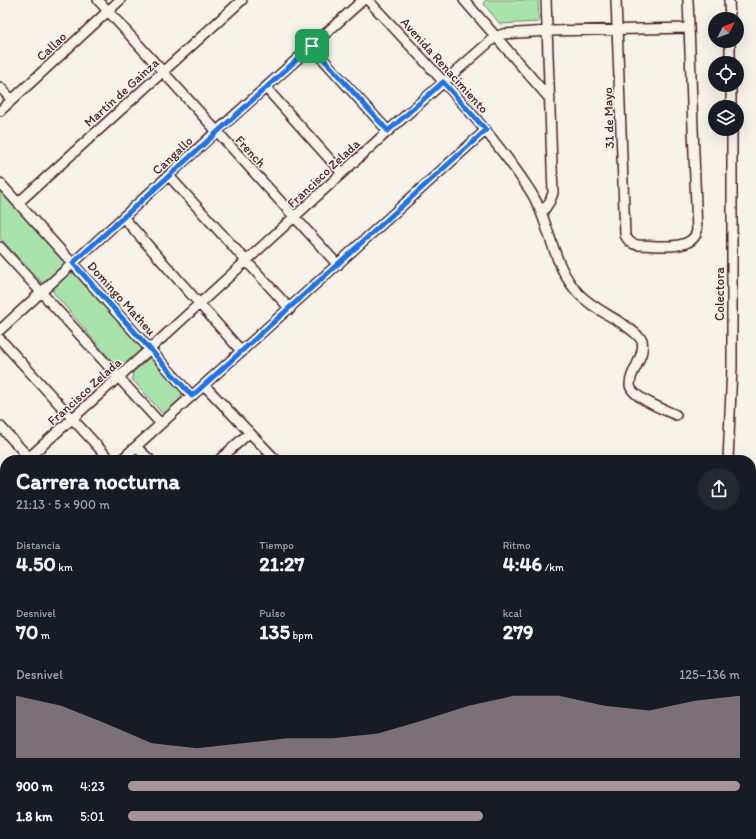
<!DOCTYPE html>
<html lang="es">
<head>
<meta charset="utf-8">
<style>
  :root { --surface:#171b24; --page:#242831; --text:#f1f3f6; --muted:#9ea1a6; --accent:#a6949b }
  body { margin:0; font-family:Itim,sans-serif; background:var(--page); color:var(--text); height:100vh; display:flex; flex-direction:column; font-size:15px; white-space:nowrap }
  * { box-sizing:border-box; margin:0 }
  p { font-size:13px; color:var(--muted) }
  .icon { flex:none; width:22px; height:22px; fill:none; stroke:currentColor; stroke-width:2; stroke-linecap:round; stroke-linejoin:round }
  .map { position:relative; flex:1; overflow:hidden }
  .side { position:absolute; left:0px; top:455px; width:756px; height:384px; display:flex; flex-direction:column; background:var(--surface); border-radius:16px 16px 0 0; box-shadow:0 4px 16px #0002 }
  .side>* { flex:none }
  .needle { width:26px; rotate:48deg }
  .tools { position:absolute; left:708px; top:12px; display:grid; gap:8px }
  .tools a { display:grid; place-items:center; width:36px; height:36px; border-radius:50%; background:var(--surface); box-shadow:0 4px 16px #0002; font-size:20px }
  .pin { position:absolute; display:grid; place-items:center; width:34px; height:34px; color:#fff; margin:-17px; border-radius:8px; box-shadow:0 2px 6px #0006 }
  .round { display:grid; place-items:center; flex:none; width:42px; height:42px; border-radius:21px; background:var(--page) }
  .overview { display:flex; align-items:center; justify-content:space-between; height:68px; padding:0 16px }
  h1 { font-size:22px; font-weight:800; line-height:30px }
  .figures { display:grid; grid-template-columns:repeat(3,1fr); gap:6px; height:68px; padding:4px 16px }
  .figures div { display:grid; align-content:center }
  .figures b { font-size:20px; font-weight:800 }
  .figures small { font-size:11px; font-weight:400 }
  .figures p { font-size:11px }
  .chart { height:112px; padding:8px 16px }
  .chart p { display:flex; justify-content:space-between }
  .chart svg { width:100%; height:72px; margin-top:4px; fill:var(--accent); opacity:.7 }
  ul { padding:0 16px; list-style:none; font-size:13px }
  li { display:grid; grid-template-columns:64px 48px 1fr; align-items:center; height:30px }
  li i { height:10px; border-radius:5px; background:var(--accent) }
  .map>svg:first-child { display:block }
  .green { fill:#a7e3aa; stroke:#78816a }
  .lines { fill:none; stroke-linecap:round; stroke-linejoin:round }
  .minor-casing { stroke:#4a1f2b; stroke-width:12 }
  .highway-casing { stroke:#4a1f2b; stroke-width:16 }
  .minor { stroke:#f7f3e8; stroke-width:9 }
  .highway { stroke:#f7f3e8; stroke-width:13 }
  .route-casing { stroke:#fff; stroke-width:8 }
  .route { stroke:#1a73e8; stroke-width:5 }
  .labels { text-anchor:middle; stroke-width:3; stroke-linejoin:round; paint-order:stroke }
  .street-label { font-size:13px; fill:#4a1f2b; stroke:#f7f3e8 }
</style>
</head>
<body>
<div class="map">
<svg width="756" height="839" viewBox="0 0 756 839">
  <rect width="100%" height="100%" fill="#f7f3e8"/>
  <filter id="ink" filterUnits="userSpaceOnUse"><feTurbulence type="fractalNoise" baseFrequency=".025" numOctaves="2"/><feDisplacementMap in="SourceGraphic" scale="8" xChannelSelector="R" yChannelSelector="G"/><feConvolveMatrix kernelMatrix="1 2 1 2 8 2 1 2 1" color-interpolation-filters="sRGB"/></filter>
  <g filter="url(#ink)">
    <!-- green -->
    <path class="green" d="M486,0H538L539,22L500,24L483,3Z
      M0,187L66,262L46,283L43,284L0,238Z
      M75,273L80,275L140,343L142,347C138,355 125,367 116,366L53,292V287L68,274Z
      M150,358L155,359L181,388L182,397L167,413L163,414L161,412L132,379L133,372Z"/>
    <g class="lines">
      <defs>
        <path id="minor" d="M98,0L338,265
          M368,0C424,61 483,120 529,189C551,222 551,265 579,294C597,313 625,320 642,340C644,351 640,357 636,367C633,372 630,379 630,385C631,397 665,410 676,415
          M464,0L550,99
          M616,0L625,235C628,241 631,244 638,245C655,245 692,252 697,231L688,0
          M729,0L730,19
          M730,41V63
          M311,46L388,131
          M731,85V107
          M0,87L12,100
          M266,88L342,173
          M0,111L120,0
          M169,176L290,309
          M0,183L192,396
          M18,203L242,0
          M542,213L550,201L553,193L546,0
          M123,217L242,352
          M0,247L161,424
          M0,330L216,132L363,0
          M0,339L110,460
          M204,385L276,460
          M0,426L31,460
          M136,447L150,460
          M26,460L150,349L388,131L495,37L503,34L548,31L689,28
          M121,460L486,130
          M219,460L249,433
          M728,460L732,367V129
          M0,483L5,479
          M0,514L5,519
          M0,571L5,567
          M0,588L5,591
          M0,638L5,642
          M0,669L5,664
          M0,751L5,756
          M79,834L84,839
          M18,839L24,834
          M622,839L625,834"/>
        <path id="highway" d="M751,701L756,686
          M677,839L681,834"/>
      </defs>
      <!-- minor casing -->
      <use href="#minor" class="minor-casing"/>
      <!-- highway casing -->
      <use href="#highway" class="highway-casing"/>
      <!-- minor -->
      <use href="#minor" class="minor"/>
      <!-- highway -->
      <use href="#highway" class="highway"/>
    </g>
  </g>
  <g class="lines" filter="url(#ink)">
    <defs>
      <path id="route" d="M312,46L388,131L443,82L486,130L192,396L73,263Z"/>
    </defs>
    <!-- route casing -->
    <use href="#route" class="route-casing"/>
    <!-- route -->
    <use href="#route" class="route"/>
  </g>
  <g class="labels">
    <!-- street labels -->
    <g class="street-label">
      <text transform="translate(51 46) rotate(-43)" y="5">Callao</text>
      <text transform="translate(445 65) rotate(48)" y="5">Avenida Renacimiento</text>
      <text transform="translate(121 92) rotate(-42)" y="5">Martín de Gainza</text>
      <text transform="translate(608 118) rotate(-92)" y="5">31 de Mayo</text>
      <text transform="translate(251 151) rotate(47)" y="5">French</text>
      <text transform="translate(172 155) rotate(-43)" y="5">Cangallo</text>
      <text transform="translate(323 173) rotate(-43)" y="5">Francisco Zelada</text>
      <text transform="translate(719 294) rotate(-90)" y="5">Colectora</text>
      <text transform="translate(122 298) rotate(48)" y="5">Domingo Matheu</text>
      <text transform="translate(84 391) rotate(-42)" y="5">Francisco Zelada</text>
    </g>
  </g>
</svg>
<div class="tools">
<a><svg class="needle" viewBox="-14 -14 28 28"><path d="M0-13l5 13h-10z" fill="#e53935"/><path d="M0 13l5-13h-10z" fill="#9ea1a6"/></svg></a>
<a><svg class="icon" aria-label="locate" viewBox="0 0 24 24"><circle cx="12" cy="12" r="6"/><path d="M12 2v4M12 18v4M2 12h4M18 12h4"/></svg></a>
<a><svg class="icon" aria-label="layers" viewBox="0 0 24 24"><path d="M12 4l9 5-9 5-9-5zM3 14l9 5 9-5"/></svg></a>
</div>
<div class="pin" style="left:312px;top:46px;background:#1e9e55"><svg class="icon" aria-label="arrive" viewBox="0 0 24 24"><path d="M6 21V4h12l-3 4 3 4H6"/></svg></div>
<section class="side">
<div class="overview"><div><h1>Carrera nocturna</h1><p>21:13 · 5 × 900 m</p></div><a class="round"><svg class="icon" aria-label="share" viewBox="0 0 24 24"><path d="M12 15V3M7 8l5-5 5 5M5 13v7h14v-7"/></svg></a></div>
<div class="figures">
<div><p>Distancia</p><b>4.50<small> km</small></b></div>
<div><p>Tiempo</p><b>21:27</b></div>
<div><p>Ritmo</p><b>4:46<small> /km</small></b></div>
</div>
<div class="figures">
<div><p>Desnivel</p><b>70<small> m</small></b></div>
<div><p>Pulso</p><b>135<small> bpm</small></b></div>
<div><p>kcal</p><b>279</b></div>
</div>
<div class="chart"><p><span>Desnivel</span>125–136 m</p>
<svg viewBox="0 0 160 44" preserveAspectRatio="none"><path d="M0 44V6L10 12L20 23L30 35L40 38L50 35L60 32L70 32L80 29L90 21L100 12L110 6L120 6L130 12L140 15L150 9L160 6V44z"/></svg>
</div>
<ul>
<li><b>900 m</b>4:23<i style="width:100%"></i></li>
<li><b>1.8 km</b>5:01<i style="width:58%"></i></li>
</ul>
</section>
</div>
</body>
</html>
